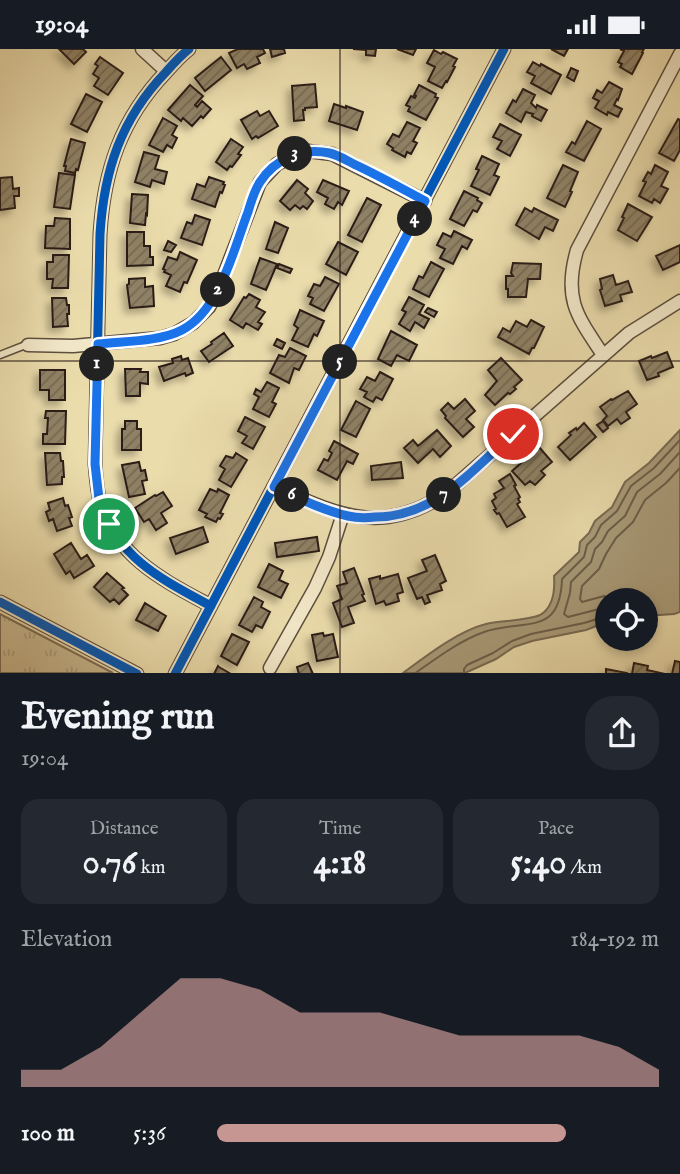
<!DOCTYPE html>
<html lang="en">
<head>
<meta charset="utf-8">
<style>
  :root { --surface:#171b24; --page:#242831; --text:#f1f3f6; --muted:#9ea1a6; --accent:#c59692 }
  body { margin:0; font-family:"IM FELL English",serif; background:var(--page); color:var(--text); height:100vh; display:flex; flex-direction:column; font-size:26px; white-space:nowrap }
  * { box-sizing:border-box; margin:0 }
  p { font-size:23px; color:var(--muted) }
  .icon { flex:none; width:38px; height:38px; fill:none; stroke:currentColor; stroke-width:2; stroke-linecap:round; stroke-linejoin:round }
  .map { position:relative; height:624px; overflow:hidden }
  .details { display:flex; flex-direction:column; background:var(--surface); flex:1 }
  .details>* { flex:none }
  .tools { position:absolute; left:595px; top:539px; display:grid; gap:14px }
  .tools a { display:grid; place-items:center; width:63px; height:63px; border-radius:50%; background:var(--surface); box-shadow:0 4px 10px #0003; font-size:35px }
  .pin { position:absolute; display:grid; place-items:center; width:60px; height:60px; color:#fff; margin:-30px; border:4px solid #fff; border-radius:50%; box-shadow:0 2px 7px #0007 }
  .km { position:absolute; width:35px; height:35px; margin:-18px; border-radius:50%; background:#222; color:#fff; font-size:19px; line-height:35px; text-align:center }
  .round { display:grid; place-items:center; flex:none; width:74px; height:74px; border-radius:28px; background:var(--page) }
  .summary { display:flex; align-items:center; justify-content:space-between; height:119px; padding:0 21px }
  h1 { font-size:38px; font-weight:700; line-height:52px }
  .metrics { display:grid; grid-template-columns:repeat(3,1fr); gap:10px; height:119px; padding:7px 21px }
  .metrics div { display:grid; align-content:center; border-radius:18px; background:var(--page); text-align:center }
  .metrics b { font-size:35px; font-weight:700 }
  .metrics small { font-size:19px; font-weight:400 }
  .metrics p { font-size:19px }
  .chart { height:196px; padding:14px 21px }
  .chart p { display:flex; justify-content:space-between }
  .chart svg { width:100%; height:126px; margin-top:7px; fill:var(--accent); opacity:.7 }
  ul { padding:0 21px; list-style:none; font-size:23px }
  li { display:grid; grid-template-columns:112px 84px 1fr; align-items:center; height:52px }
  li i { height:18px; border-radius:9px; background:var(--accent) }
  .status { display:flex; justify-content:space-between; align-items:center; height:49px; padding:0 35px; background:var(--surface); direction:ltr }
  .status svg { height:19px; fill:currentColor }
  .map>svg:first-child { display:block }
  .park { fill:url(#park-tufts); stroke:#7c6e56; stroke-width:2 }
  .water { fill:#aa9c7a; stroke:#786a53; stroke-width:2 }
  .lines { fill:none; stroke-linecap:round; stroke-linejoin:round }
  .shore { stroke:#6b5e4a; stroke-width:2 }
  .building { fill:url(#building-hatch); stroke:#2c1f19; stroke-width:2; filter:url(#shadow) }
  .lane-casing { stroke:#5c4e3e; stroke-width:9 }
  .street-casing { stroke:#5c4e3e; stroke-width:15 }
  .lane { stroke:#f2e8c9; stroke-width:6 }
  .street { stroke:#f2e8c9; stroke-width:12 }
  .cycleway-casing { stroke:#f2e8c9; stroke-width:13 }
  .cycleway { stroke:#0057b8; stroke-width:9 }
  .route-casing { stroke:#fff; stroke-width:14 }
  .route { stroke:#1a73e8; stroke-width:9 }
  .grid { fill:none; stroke:#2c1f19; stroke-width:2; stroke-opacity:0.55 }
</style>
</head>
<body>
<div class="status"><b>19:04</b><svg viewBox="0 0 49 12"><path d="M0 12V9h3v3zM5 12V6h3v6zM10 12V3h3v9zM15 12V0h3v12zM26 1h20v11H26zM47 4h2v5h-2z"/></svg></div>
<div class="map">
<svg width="680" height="625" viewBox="0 0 680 625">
  <defs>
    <pattern id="park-tufts" width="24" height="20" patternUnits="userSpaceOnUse" patternTransform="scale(1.75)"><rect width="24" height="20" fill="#cbbc93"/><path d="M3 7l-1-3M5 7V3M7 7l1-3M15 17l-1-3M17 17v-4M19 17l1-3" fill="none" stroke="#aea17e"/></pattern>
    <pattern id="building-hatch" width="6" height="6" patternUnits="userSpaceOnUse" patternTransform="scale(1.75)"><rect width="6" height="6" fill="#8f8165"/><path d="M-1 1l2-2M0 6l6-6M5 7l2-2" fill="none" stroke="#756952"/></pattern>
    <filter id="shadow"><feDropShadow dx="-5" dy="5" stdDeviation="3.5" flood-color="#0004"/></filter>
  </defs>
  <rect width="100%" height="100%" fill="#ebdcac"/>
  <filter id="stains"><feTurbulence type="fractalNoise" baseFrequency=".00286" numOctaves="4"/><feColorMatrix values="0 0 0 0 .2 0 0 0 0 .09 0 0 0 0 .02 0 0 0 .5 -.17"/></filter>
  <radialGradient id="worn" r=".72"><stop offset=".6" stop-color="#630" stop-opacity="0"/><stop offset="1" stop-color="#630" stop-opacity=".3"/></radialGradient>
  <!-- park -->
  <path class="park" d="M0,565L113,624H0Z"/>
  <!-- water -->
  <path class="water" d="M680,381V563L674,565L646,567V551H607V573L586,581L532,592L514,598L496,610L465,624H403C426,607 458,582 486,575C500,572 529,571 540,566C554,558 555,541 554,527L579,503L580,493L589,484L595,472L612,458L625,433L649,414Z"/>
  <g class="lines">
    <!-- shore -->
    <path class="shore" d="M620,551L604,547L582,553L580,550L582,537L599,520L606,505L616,489L633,473L645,451L666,434L680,419
      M607,558L568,568L564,565L570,544L571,533L591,513L595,500L602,493L608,482L625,467L637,443L660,425L680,403
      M414,625C437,609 459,592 484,583C524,569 560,589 562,530L584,508L587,496L595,488L601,476L617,462L631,437L654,419L680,391
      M464,625V620L467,616L493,604L512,592L531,585L584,574L607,567"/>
  </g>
  <!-- building -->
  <path class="building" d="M59,0H83L86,3L74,15Z
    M238,0H263L265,4L257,8L260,14L247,20L244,15L237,19L229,4Z
    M270,0H284L285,4L272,8Z
    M353,0H376L375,7L366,6V1Z
    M397,0H416L413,6Z
    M551,0H568L564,7Z
    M620,0H644L642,3L643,4L632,25L620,18L622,15L618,13L624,2Z
    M434,1L441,5L443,3L457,10L453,17L455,18L447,33L446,32L442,39L428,32L435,18L427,14Z
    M100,8L123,24L108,46L94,37L99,29L93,25L98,17L95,15Z
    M221,8L231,21L205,42L195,29Z
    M533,13L540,17L541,15L561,26L551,45L531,34L535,27L527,23Z
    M571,19L578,22L574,32L567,28Z
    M609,33L622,40L618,51L617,50L614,56L622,60L618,68L608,63L607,66L595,59L599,52L593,49L597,41L602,44Z
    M315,35L317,58L305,59V61H303L304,71L294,72L292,37Z
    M190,36L203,47L195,56L197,58L202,52L211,60L203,69L201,67L192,77L183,69L181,72L168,61Z
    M419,36L436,45L435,48L438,49L426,71L408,62L410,58L406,56L411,47L415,49L416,47L414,46Z
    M523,40L535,46L531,54L536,59L537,56L547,61L541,72L532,67L533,65L526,63L521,73L506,64L513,51L516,53Z
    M86,45L102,53L87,83L71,75Z
    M334,55L346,59V57L363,63L357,81L329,72Z
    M257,62L260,67L269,62L278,77L258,89L256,87L252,90L241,71Z
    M163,69L177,77L172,86L177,89L172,99L167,96L163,103L149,96Z
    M678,70L680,71V101L674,112L659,104Z
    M587,72L601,80L584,112L566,103L572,93L575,95Z
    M407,73L420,79L413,92L417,94L411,105L407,103L405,108L392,101L393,99L387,95L393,85L399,88Z
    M500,75L521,86L510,107L497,100L502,92L493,88Z
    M71,90L85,94L78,121L76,120L75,124L65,122L66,117H64Z
    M231,90L243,98L238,105L241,106L232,118L230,117L227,121L216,113Z
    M144,103L159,107L155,120L167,123L164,135L152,131L150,138L135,133Z
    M482,107L499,115L494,126L499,128L490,146L471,137L479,121L476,120Z
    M563,116L578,123L570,142L572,143L565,158L547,149Z
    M655,116L668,123L661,137L668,140L660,154L654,150L652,154L639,147L646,133L643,132L648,123L651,125Z
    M59,124L75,126L70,160L54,158Z
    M12,128L13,140L19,139V147H14L15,159L0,161V129Z
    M209,128L224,133L223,135L225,136L222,144L220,143L215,158L192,150L197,135L205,138Z
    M297,131L308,140L305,144L313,152L307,160L303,157L300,160L295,156L290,161L280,152Z
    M323,131L349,142L342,156L338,153L334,160L325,155L328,149L317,143Z
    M464,142L478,149L477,151L482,154L477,163L473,161L464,177L450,170Z
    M132,145L148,146L147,166L146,165L145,176L130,174Z
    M367,149L381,156L362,193L348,186Z
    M628,155L652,168L637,192L618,181L624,169L622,168Z
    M525,159L532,163L534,159L558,171L553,182L545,178L539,190L516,176Z
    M195,166L210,171L202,196L181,189L187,173L192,175Z
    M55,169L70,170V200L45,199L46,177H54Z
    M275,173L288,179L278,204L266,200Z
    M454,182L472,191L467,200L462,197L453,215L440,209L445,200L437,196L443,184L451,188Z
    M127,183H144V197H150V208H153V216L127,217Z
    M168,192L176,196L171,203L164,201Z
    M338,193L358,203L346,226L326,215Z
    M680,196V213L663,221L656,207Z
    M180,203L197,211L187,234L184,233L180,243L166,237L171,226L164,223L165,221L163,220L168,208L177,211Z
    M53,206H69L68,239H52L53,230H47V213H53Z
    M260,209L277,215L266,241L251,235Z
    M431,213L444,220L429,248L413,240L419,227L423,229Z
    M513,214L541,215L540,230H528L526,248H508V240H506V227H513L511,224Z
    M279,215L292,220L290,224L277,219Z
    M613,226L616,236L628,232L632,243L620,246L622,252L605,257L600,241L602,240L600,230Z
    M325,228L339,235L324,262L310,255L313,249L308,247L314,235L320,237Z
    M145,229V238L153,237L154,257L130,259L127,236L129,235V230Z
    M249,245L260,251L256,258L265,263L258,273L262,275L258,281L246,274L243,279L230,271L244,248L246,249Z
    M409,248L424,256L419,265L429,270L424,279L415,273L410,282L399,275L406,263L402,261Z
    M52,249H66L67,256H69V265H67L68,277L53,278Z
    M428,259L437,263L434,268L425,263Z
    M300,261L324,272L317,287L314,285L308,298L292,291L298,279L294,276Z
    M531,271L544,278L534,299H532L529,305L498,288L503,279L510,283L516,272L527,278Z
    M391,282L417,296L409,312L397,306L391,317L378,310Z
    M224,284L233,297L209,313L201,302L212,295L211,293Z
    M277,290L285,294L282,300L274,296Z
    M290,299L306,307L299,321L294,319L289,334L270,324L279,306L285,308Z
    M667,303L673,318L658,324L659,327L647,331L639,312L651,307L652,309Z
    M181,307L182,311L188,309L193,324L186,327L185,324L164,332L159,318L173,314L172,310Z
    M501,309L522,331L514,338L516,340L510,345L508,344L495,356L485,346L497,332L488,321Z
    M125,320H141L140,323H148V335L140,334V347H126Z
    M40,321H65V351H49V341H40Z
    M380,323L393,330L382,351L376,348L373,353L364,348L367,343L360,340L367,328L375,332Z
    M267,333L279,339L272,353L276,355L269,368L253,360L259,348L254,345L256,340L261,343Z
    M628,342L637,355L626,363L630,369L621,375L617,370L608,377L603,371L607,367L600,358L611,350L612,351Z
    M465,350L475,362L466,370L474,378L463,388L445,369L446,367L441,361L448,354L454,360Z
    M356,352L370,360L356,388L341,381Z
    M46,362H66L65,395H43V385H47L48,369H45Z
    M245,368L265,378L253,400L242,394L247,387L238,382Z
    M125,372H137V380H141V401H122V380H125Z
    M603,372L608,379L603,383L597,376Z
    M584,374L596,388L570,411L558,398L571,386L569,384L576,379L577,381Z
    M437,381L451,397L440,408L433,400L418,414L404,399L413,391L418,397Z
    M334,392L358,405L353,415L347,412L337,431L318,421L324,410L328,412L332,404L329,402Z
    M539,398L552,413L541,422L545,426L535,436L530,432L525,436L512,422Z
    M45,404H60L61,412H63L64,428H62V435L47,436Z
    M236,404L247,411L231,438L219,431L225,420L220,417L226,407L233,409Z
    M139,413L141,422L145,421L147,431L142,432L145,445L129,448L122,416Z
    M401,413L403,429L372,431L371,417Z
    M510,425L516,436L514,437L520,448L518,450L520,453L517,455L525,468L507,478L499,464L497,465L494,461L496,460L492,452L496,449L494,445L504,439L499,432Z
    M210,440L217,443L218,440L229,446L220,464L223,465L220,470L218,469L216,473L205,468L207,465L199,461Z
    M163,443L172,457L161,464L167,474L156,481L149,470L144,473L135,459L155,446L156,447Z
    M63,449L65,457L68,456L72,468L69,469L72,477L57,482L53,470L49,472L46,463L50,461L48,454Z
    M203,478L208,493L176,505L170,489Z
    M317,488L319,502L277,508L275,494Z
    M71,494L81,510L87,506L94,517L74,529L70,522L66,525L54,505Z
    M435,506L446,532L440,535L442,541L427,546L430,553L425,555L422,548L417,550L408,529L427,522L422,511Z
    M269,515L283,522L279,531L288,535L281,549L258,538Z
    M354,519L364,545L362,546L365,552L348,558L354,574L342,578L333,554L342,550L337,537L347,534L343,523Z
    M107,524L124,539L122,540L128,546L119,555L114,550L110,553L94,538Z
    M398,525L403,543L397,545L399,552L386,556L384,552L376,555L369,530L380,527V530Z
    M254,548L263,553L261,558L270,563L262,579L256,576L252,583L239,576Z
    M145,554L166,567L158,582L136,571Z
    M323,584L324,587L333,585L338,608L317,612L312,586Z
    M232,585L249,593L237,616L221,607Z
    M675,612L680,613V625H672Z
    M308,614L313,625H299L297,618Z
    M634,614L648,617L647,621L665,625H632Z
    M218,617L219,618L231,625H214Z
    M606,620L627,624V625H606Z"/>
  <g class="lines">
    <defs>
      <path id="lane" d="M0,306L23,297L28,296"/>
      <path id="street" d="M142,0L166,22
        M189,0C180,7 173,15 166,23C121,70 104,121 100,185L95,415C96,428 97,441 100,453C117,509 163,531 211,557
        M28,296L73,297L160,289L174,285L193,274L209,258L219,239L260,133L277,115L296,105L308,102L332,105L425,152
        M603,306C577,267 563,250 577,201L680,5
        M274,438C338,466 383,488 448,443L629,284L680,252
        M0,553L137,625
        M270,619L315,539L329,508L343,465
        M175,625L504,0"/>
    </defs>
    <!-- lane casing -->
    <use href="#lane" class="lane-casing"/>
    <!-- street casing -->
    <use href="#street" class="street-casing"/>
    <!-- lane -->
    <use href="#lane" class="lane"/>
    <!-- street -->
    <use href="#street" class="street"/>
    <defs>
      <path id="cycleway" d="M189,0C180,7 173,15 166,23C121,70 104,121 100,185L95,415C96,428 97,441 100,453C117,509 163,531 211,557
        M0,553L137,625
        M175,625L504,0"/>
    </defs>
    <!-- cycleway casing -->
    <use href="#cycleway" class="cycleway-casing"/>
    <!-- cycleway -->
    <use href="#cycleway" class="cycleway"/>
  </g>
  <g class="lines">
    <defs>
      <path id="route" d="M109,475L99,450L95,415L98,295C124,292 159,293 182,281C220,261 233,202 248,163C251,153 254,142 260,133C275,110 302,98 329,104C339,106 349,113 358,117C381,128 403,140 425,152L274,438C298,449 322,461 348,467C357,469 366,469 375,468C435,468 471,422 513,385"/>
    </defs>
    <!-- route casing -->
    <use href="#route" class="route-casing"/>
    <!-- route -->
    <use href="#route" class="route"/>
  </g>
  <!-- grid -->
  <path class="grid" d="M340,0V625M0,312H680"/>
  <rect width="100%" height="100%" filter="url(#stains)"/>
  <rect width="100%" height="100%" fill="url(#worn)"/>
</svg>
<div class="tools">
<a><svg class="icon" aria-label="locate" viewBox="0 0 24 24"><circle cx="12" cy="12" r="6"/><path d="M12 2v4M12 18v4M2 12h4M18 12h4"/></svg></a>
</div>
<div class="pin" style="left:109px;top:475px;background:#1e9e55"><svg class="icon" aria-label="arrive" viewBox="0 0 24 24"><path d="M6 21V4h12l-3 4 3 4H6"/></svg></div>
<div class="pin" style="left:513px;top:385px;background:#d93025"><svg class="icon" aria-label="check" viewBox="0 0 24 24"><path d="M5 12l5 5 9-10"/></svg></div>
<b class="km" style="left:97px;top:315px">1</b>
<b class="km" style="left:218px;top:241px">2</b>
<b class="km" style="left:295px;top:105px">3</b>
<b class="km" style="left:415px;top:170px">4</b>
<b class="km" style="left:340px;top:313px">5</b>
<b class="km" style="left:292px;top:446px">6</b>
<b class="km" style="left:444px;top:446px">7</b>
</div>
<section class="details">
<div class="summary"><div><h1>Evening run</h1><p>19:04</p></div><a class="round"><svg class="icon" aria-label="share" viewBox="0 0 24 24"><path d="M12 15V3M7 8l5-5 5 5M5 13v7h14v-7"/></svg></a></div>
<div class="metrics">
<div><p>Distance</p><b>0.76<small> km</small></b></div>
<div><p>Time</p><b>4:18</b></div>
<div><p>Pace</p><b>5:40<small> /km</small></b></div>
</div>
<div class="chart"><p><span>Elevation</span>184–192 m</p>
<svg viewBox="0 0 160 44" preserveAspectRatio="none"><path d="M0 44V38L10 38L20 30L30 18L40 6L50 6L60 10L70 18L80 18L90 18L100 22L110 26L120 26L130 26L140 26L150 30L160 38V44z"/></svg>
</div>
<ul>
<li><b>100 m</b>5:36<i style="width:79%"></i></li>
</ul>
</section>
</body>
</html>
